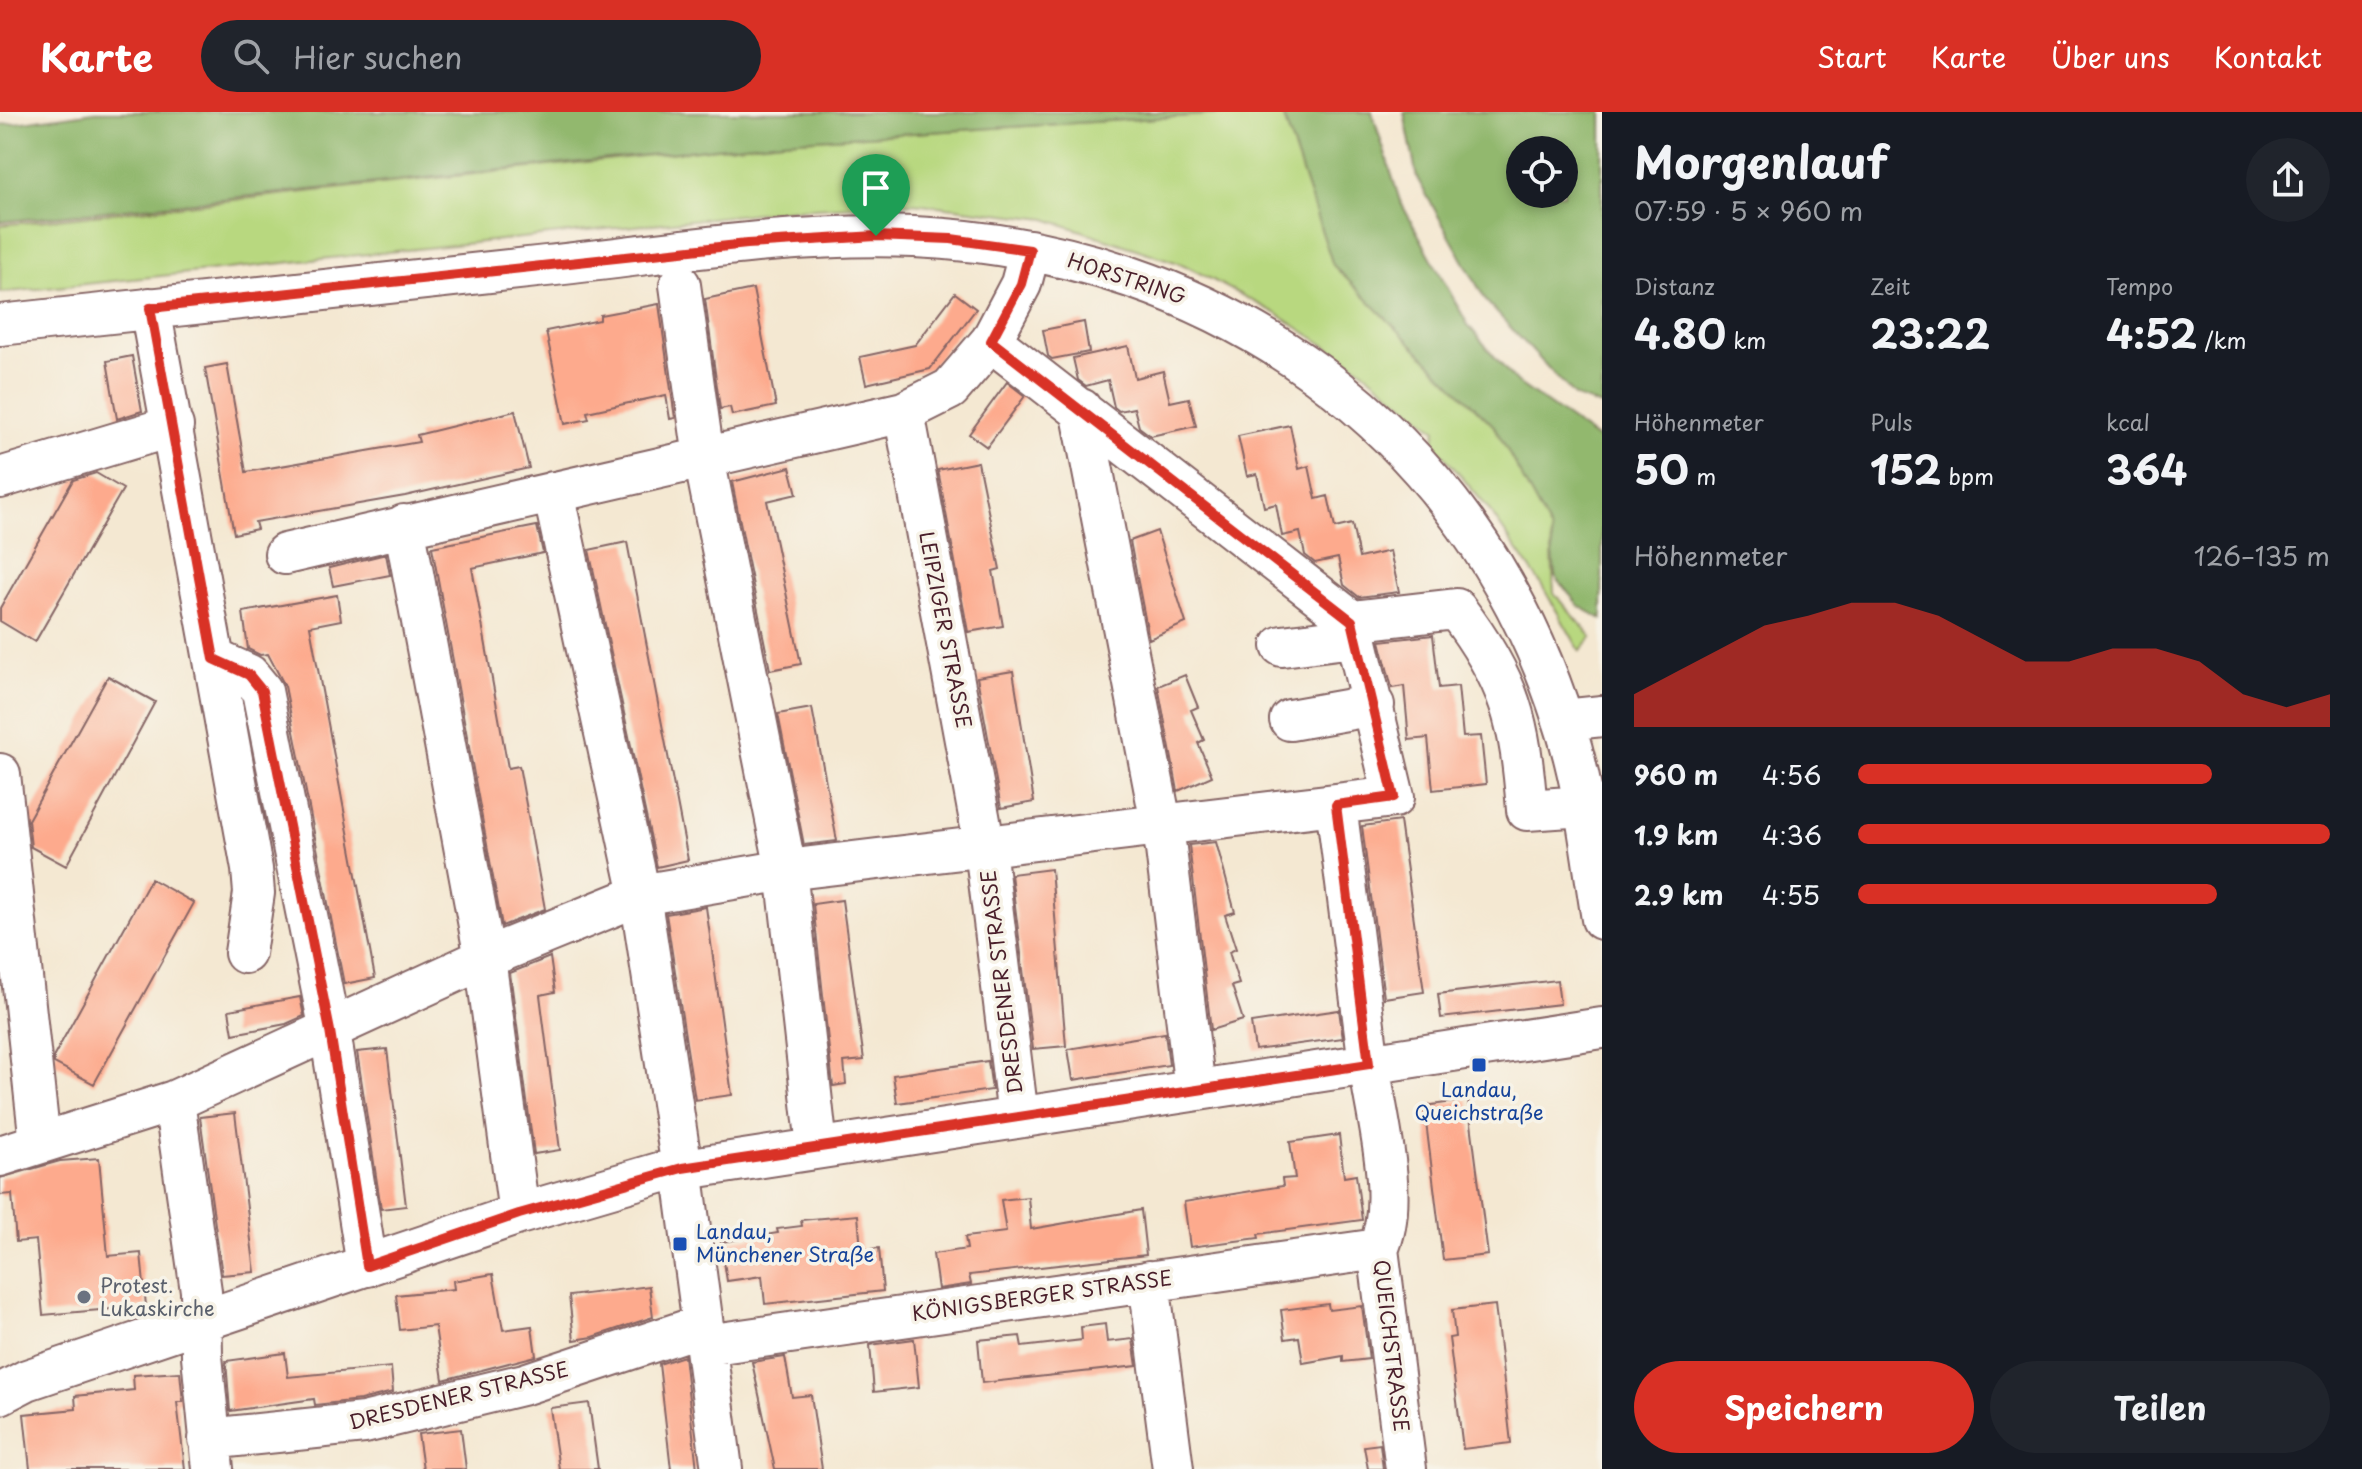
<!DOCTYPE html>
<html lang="de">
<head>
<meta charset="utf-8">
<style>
  :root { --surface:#171b24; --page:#20242c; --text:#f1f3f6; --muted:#9ea1a6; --accent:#d93025 }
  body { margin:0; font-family:"Playpen Sans",sans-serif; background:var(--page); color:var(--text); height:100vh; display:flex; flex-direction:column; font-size:30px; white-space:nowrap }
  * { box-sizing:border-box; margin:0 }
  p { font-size:26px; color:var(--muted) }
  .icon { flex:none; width:44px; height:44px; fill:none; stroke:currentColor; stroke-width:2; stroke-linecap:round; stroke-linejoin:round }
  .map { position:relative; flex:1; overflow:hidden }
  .sheet { display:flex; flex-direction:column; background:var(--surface); width:760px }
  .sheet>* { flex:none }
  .buttons { position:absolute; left:1506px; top:24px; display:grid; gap:16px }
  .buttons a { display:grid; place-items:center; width:72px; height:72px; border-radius:50%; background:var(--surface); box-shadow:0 4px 12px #0003; font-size:40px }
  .pin { position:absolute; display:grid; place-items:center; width:68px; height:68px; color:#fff; margin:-82px -34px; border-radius:50% 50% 50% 0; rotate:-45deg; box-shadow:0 0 8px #0007 }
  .pin .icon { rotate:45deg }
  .round { display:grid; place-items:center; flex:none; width:84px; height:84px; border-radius:42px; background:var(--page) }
  .head { display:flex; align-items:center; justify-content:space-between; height:136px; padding:0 32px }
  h1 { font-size:44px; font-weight:700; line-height:60px }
  .stats { display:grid; grid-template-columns:repeat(3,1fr); gap:12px; height:136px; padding:8px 32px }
  .stats div { display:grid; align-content:center }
  .stats b { font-size:40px; font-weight:700 }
  .stats small { font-size:22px; font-weight:400 }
  .stats p { font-size:22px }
  .chart { height:224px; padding:16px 32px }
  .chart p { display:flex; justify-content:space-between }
  .chart svg { width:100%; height:144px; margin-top:8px; fill:var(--accent); opacity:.7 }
  .button { display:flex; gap:16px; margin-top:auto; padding:16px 32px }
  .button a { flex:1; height:92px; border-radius:48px; background:var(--accent); color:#fff; font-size:32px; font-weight:700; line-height:92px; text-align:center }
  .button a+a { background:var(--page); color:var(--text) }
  ul { padding:0 32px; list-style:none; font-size:26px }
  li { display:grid; grid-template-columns:128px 96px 1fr; align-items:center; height:60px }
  li i { height:20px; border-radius:10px; background:var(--accent) }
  header { display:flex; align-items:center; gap:48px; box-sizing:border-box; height:112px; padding:0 40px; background:var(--accent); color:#fff }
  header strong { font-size:38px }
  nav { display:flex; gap:44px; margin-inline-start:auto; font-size:28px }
  .search { width:560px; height:72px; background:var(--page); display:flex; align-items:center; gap:20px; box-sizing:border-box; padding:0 28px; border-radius:44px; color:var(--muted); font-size:30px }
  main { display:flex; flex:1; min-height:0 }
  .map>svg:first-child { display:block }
  .green { fill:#b8d87f; stroke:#817c55; stroke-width:2 }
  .forest { fill:#92b86e; stroke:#6e6c4c; stroke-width:2; fill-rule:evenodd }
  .building { fill:#fdaa8d }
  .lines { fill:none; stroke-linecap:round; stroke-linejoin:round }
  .minor-casing { stroke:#866565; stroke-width:44 }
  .minor { stroke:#fff; stroke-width:40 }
  .route-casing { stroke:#fff; stroke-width:16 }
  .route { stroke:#d93025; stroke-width:10 }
  .transit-dot { fill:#1a4fb4; stroke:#f7f3e8; stroke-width:3 }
  .worship-dot { fill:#6b7280; stroke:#f7f3e8; stroke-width:3 }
  .labels { text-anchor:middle; stroke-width:7; stroke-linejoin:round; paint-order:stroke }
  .street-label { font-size:20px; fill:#4a1f2b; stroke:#f7f3e8 }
  .transit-label { font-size:20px; fill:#164399; stroke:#f7f3e8 }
  .worship-label { font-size:20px; fill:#5b616d; stroke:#f7f3e8; text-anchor:start }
</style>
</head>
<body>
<header>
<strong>Karte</strong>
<div class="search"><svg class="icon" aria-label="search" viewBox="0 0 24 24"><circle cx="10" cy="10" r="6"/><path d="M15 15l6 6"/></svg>Hier suchen</div>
<nav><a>Start</a><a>Karte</a><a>Über uns</a><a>Kontakt</a></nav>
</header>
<main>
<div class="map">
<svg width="1602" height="1357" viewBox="0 0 1602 1357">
  <rect width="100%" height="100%" fill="#f7f3e8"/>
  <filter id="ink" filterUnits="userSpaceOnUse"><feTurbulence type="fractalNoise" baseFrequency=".0125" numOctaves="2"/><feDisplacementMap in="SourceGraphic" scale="16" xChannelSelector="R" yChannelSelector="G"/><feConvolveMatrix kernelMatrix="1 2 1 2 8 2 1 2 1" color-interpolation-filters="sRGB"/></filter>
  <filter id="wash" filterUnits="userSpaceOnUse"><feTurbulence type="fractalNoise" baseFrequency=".006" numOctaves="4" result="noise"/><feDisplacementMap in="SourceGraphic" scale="32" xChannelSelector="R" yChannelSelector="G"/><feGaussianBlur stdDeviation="1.8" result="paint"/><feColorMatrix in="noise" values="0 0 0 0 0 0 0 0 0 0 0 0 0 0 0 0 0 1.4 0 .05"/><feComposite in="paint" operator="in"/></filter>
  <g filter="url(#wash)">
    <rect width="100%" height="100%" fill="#f4e8d2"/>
    <!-- green -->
    <path class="green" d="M1256,0H1282L1333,153L1494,314L1551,419L1554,481L1592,525L1580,539L1541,472L1487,395L1433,331L1436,318L1360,256L1274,200L1184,153L1046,107L913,91L796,97L0,181V113L783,29Z"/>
    <!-- forest -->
    <path class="forest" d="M95,0H1256L783,29L0,110V13Z
      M1282,0H1372L1400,89L1468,213L1515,269L1602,330V507L1579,494L1555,464L1551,419L1494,314L1333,153Z
      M1404,0H1602V294L1575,285L1486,189L1417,66ZM1520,38H1564V82H1520Z"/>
    <g id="blocks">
      <!-- building -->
      <path class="building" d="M753,177L776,294L732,303L730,295L720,297L705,187Z
        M955,181L976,197L930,257L866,272L860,245L915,233Z
        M659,192L675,306L670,307L666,283L587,300L589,307L565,312L546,219L600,208V203Z
        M1084,210L1089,240L1052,247L1048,244L1043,218Z
        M1128,234L1135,266L1163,259L1170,290L1189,286L1196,314L1151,324L1139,315L1134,296L1119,299L1114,295L1108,268L1086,274L1078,268L1073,246Z
        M132,244L142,299L117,307L107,249Z
        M227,252L246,360L419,330L417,323L515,299L529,356L405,384L255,410L257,417L234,422L205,256Z
        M1007,270L1025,284L987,335L969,322Z
        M1290,313L1299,357L1309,354L1316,387L1328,384L1335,416L1352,412L1359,446L1390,439L1399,480L1359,485L1344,473L1338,446L1315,451L1305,443L1300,420L1282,424L1276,392L1264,395L1257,362L1247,364L1238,324Z
        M978,350L1000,457L993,459L1003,514L968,520L938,358Z
        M790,355L797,382L767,389L801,552L770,558L732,370Z
        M96,361L123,377L35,530L0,509V496L73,368Z
        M537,414L543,441L472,456L508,656L519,654L545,797L502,814L432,435Z
        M1157,419L1186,511L1149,527L1130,429Z
        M627,430L688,748L657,755L589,438Z
        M386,442L390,463L333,474L329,456Z
        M337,483L341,508L310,514L375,866L344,872L285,574L268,542L260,543L248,537L243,500Z
        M1433,523L1439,576L1458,574L1463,625L1481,624L1486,672L1433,678L1428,626L1409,628L1404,574L1392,576L1380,529Z
        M1013,559L1034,690L1001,696L977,565Z
        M1185,563L1198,595L1191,598L1204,628L1198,631L1212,664L1178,679L1158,574Z
        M108,564L155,590L66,754L31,735L28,708Z
        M812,596L837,729L804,733L778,602Z
        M1400,709L1424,880L1384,886L1362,714Z
        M1216,730L1235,800L1225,803L1236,837L1229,840L1239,872L1232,874L1243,908L1211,918L1189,733Z
        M1051,757L1066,934L1033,937L1011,762Z
        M151,767L194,791L94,972L54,951V944Z
        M842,788L864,948L844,950L846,972L833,974L813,792Z
        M706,795L732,983L695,988L666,802Z
        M550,845L555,880L540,883L560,1038L534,1042L510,861Z
        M1557,868L1560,892L1441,906L1438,882Z
        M300,885L304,904L286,912L233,922L229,898Z
        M1339,898L1343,926L1255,938L1251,911Z
        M1165,921L1169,953L1073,968L1068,937Z
        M387,937L406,1094L381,1097L357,940Z
        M988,949L992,978L897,991L893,963Z
        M1468,988L1488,1143L1443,1148L1424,994Z
        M235,1001L255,1160L222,1163L200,1005Z
        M1339,1023L1344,1065L1356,1063L1362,1108L1258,1122L1259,1126L1190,1135L1184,1090L1283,1074L1282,1067L1295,1066L1290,1030Z
        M99,1046L108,1144L141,1141L146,1194L43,1203L36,1128L16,1130L12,1082L0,1083V1066L60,1049Z
        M1028,1085L1031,1117L1141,1098L1146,1143L969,1163L971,1172L938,1177L933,1142L967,1137L965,1125L1006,1120L1001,1088Z
        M858,1103L861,1138L879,1136L883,1179L765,1192L762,1164L727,1169L721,1130L778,1121L777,1117L802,1114L801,1108Z
        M493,1162L503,1218L532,1214L536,1244L443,1268L435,1214L400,1218L396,1183L454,1177L453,1169Z
        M649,1174L653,1205L593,1225L574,1228L569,1184Z
        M1328,1192L1329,1198L1362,1194L1369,1247L1343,1250V1244L1303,1251L1299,1225L1285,1227L1281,1198Z
        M1495,1193L1511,1331L1463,1337L1449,1226L1455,1225L1452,1198Z
        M1105,1212L1107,1230L1133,1227L1137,1254L982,1271L978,1228L1020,1224L1022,1235L1082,1228L1081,1215Z
        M914,1227L919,1275L874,1280L870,1233Z
        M285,1241L288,1265L391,1255L393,1280L360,1288L315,1293L314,1287L230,1299L226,1249Z
        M684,1244L697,1357H671L659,1252Z
        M785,1245L792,1285L811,1283L822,1357H775L752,1250Z
        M180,1260L183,1290H177L185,1357H30L24,1302L76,1297L75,1284L134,1278L133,1263Z
        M589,1291L598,1357H559L550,1296Z
        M461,1317L466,1357H423L418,1322Z
        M1380,1332L1383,1357H1368L1364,1334Z"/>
    </g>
  </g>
  <g filter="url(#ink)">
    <use href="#blocks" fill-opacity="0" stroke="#866565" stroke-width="2"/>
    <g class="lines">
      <defs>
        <path id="minor" d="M680,173L704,346L786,758L817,1035
          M150,196L252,757L254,781L245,841
          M0,213C182,192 364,173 546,154C667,141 791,120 914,125C1218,138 1471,317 1564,611C1585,674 1591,741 1602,807
          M991,229L1352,509L1456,497C1511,569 1520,609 1527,698L1584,694
          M1081,297L1166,737L1195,978
          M904,300L985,736L1018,1005
          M0,366L173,314
          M553,380L640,783L682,1056L722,1357
          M404,413L485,846L519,1102
          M285,442L904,300L950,277L991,229L1021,172L1030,138
          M1282,534L1354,525
          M214,547L249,563L262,579L330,919L367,1154
          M1290,608L1374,593
          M1564,608L1602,604
          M0,662L40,1031
          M1336,693L1369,952
          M1372,970C1380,1019 1399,1092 1378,1137L1406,1357
          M174,989L201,1179L202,1244L213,1357
          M0,1044L174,989L485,846L640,783L786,758L1394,685L1352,509
          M1149,1169L1173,1357
          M706,1233L1378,1137
          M0,1282L27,1268L519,1102L659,1061L1602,916
          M209,1327L364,1311L525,1272L703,1213"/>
      </defs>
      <!-- minor casing -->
      <use href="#minor" class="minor-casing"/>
      <!-- minor -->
      <use href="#minor" class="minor"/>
    </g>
  </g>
  <g class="lines" filter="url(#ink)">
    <defs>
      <path id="route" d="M876,124L951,127L1030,138L1021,172L991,229L1352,509L1394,685L1336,693L1369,952L682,1056L519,1102L367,1154L330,919L262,579L249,563L214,547L150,196L747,132Z"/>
    </defs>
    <!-- route casing -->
    <use href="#route" class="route-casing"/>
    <!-- route -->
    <use href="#route" class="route"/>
  </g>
  <!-- markers -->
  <g class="transit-dot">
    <rect x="1471" y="945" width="16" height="16" rx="4"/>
    <rect x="672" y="1124" width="16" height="16" rx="4"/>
  </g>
  <circle class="worship-dot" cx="84" cy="1185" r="8"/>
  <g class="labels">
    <!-- street labels -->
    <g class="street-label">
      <text transform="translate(1127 167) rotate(18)" y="7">HORSTRING</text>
      <text transform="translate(945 518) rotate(79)" y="7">LEIPZIGER STRASSE</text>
      <text transform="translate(1002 870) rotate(-97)" y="7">DRESDENER STRASSE</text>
      <text transform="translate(1042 1184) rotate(-8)" y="7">KÖNIGSBERGER STRASSE</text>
      <text transform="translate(1391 1234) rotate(83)" y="7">QUEICHSTRASSE</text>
      <text transform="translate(459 1284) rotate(-14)" y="7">DRESDENER STRASSE</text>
    </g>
    <!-- transit labels -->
    <g class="transit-label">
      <text x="1479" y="985">Landau,<tspan x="1479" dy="23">Queichstraße</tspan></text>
      <text x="696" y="1127" text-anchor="start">Landau,<tspan x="696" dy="23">Münchener Straße</tspan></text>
    </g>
    <!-- worship labels -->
    <g class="worship-label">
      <text x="100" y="1181">Protest.<tspan x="100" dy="23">Lukaskirche</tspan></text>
    </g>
  </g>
</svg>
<div class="buttons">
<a><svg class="icon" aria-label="locate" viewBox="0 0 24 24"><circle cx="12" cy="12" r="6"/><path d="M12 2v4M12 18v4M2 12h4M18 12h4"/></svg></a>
</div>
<div class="pin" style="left:876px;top:124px;background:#1e9e55"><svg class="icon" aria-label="arrive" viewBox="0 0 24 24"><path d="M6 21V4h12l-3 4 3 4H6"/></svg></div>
</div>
<section class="sheet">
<div class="head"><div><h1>Morgenlauf</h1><p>07:59 · 5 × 960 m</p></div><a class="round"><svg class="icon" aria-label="share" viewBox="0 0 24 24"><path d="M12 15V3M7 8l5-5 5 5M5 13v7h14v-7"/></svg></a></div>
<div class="stats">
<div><p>Distanz</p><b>4.80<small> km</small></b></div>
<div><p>Zeit</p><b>23:22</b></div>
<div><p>Tempo</p><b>4:52<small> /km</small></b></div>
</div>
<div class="stats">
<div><p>Höhenmeter</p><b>50<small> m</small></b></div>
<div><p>Puls</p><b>152<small> bpm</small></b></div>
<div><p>kcal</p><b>364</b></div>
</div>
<div class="chart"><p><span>Höhenmeter</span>126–135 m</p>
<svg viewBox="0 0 160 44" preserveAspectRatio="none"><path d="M0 44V34L10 27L20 20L30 13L40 10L50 6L60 6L70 10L80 17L90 24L100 24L110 20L120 20L130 24L140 34L150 38L160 34V44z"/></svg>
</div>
<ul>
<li><b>960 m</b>4:56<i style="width:75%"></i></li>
<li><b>1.9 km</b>4:36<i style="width:100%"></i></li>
<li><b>2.9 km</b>4:55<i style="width:76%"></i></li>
</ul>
<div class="button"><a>Speichern</a><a>Teilen</a></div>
</section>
</main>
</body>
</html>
